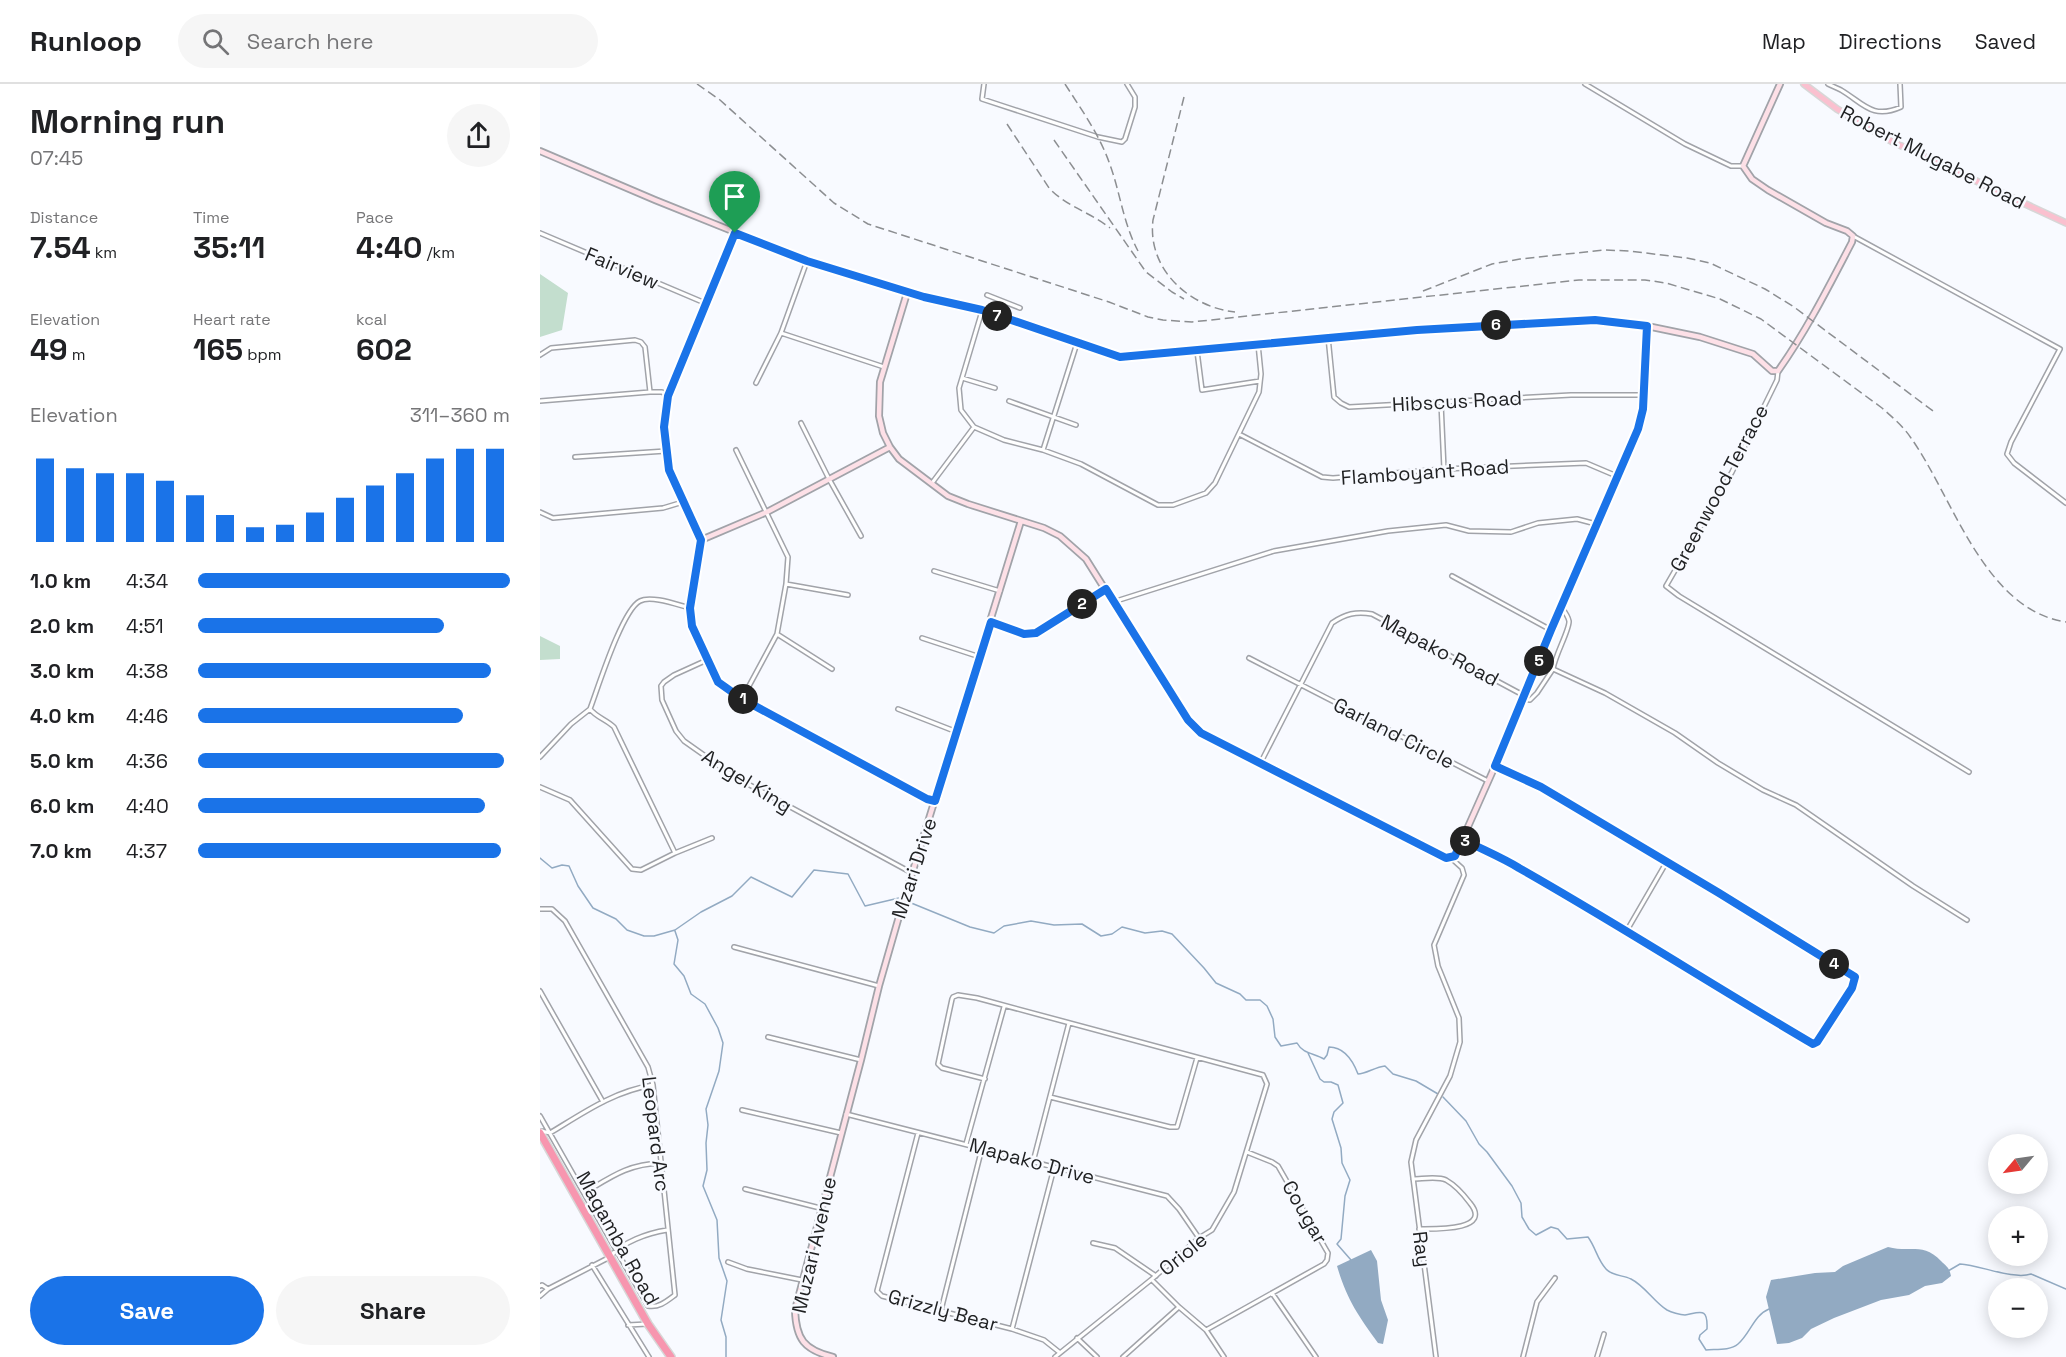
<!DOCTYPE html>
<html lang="en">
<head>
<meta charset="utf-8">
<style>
  :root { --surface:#fff; --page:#f6f6f6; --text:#202124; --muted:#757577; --line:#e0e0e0; --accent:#1a73e8 }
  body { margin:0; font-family:"Space Grotesk",sans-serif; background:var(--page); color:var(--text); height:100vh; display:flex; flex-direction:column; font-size:22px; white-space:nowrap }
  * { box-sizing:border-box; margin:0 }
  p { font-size:20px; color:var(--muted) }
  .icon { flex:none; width:33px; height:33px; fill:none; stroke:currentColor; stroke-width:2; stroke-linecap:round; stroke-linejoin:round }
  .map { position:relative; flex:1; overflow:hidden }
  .drawer { display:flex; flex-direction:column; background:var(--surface); width:540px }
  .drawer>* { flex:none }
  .needle { width:39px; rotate:241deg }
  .tools { position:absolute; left:1448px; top:1050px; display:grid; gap:12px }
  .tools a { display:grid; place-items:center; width:60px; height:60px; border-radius:50%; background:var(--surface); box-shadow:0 3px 15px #0003; font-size:30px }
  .pin { position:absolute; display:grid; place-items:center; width:51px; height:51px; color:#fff; margin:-62px -26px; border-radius:50% 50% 50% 0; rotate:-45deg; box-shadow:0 0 6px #0007 }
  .pin .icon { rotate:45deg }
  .km { position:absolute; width:30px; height:30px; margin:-15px; border-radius:50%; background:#222; color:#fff; font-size:16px; line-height:30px; text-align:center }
  .round { display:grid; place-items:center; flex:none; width:63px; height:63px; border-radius:32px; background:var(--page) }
  .head { display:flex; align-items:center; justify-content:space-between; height:102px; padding:0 30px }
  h1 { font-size:33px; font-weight:800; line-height:45px }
  .metrics { display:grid; grid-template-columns:repeat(3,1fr); gap:9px; height:102px; padding:6px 30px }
  .metrics div { display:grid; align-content:center }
  .metrics b { font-size:30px; font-weight:800 }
  .metrics small { font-size:16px; font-weight:400 }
  .metrics p { font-size:16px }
  .chart { height:168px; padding:12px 30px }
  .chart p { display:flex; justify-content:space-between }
  .chart svg { width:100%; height:108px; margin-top:6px; stroke:var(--accent); stroke-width:6 }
  .button { display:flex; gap:12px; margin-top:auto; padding:12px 30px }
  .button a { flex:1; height:69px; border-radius:36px; background:var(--accent); color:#fff; font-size:24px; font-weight:800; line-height:69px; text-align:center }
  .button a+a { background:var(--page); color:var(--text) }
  ul { padding:0 30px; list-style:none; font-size:20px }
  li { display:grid; grid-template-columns:96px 72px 1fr; align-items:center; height:45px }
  li i { height:15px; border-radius:8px; background:var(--accent) }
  header { display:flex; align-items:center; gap:36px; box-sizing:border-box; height:84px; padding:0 30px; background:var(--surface); border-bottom:2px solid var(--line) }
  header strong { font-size:28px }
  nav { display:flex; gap:33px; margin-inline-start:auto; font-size:21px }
  .search { width:420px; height:54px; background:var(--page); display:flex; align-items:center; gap:15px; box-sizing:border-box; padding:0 21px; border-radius:33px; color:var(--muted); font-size:22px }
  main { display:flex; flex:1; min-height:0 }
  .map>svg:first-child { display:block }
  .green { fill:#c3dece }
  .water { fill:#92aac2 }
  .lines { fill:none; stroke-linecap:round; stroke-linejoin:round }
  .stream { stroke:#92aac2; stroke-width:1.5 }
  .street-casing { stroke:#a1a3a9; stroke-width:6 }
  .secondary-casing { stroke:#a1a3a9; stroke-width:8 }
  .primary-casing { stroke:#d7d7d7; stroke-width:8 }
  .highway-casing { stroke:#d7d7d7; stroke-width:10 }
  .street { stroke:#fff; stroke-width:3 }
  .secondary { stroke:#fde0e7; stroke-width:4.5 }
  .primary { stroke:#fac0cf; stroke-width:5 }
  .highway { stroke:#f796af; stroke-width:7 }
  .rail { stroke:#8c8e91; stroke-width:1.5; stroke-dasharray:9 4.5; stroke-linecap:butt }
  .route-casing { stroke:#fff; stroke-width:12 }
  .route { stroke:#1a73e8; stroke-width:8 }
  .labels { text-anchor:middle; stroke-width:5; stroke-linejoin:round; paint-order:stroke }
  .street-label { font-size:20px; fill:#1f2022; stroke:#f8faff }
</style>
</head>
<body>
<header>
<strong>Runloop</strong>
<div class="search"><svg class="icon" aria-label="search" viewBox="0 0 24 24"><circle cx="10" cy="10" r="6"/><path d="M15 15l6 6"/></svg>Search here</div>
<nav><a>Map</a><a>Directions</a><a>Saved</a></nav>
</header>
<main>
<section class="drawer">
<div class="head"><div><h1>Morning run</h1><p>07:45</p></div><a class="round"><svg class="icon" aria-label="share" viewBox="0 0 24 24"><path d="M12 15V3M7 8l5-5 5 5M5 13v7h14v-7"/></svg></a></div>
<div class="metrics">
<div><p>Distance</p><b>7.54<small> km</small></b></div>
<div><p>Time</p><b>35:11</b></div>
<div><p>Pace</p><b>4:40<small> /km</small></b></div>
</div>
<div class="metrics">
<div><p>Elevation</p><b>49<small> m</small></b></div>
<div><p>Heart rate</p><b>165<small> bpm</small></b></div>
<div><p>kcal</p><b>602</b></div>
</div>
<div class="chart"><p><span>Elevation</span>311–360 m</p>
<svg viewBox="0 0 160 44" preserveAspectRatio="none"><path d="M5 44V10M15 44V14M25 44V16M35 44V16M45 44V19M55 44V25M65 44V33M75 44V38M85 44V37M95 44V32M105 44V26M115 44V21M125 44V16M135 44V10M145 44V6M155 44V6"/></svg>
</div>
<ul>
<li><b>1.0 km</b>4:34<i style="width:100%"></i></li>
<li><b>2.0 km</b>4:51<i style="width:79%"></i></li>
<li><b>3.0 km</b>4:38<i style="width:94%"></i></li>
<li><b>4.0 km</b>4:46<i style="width:85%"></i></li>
<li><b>5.0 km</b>4:36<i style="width:98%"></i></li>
<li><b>6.0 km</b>4:40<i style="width:92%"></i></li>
<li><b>7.0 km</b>4:37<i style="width:97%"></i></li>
</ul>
<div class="button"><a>Save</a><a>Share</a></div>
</section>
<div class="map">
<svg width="1526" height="1273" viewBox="0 0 1526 1273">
  <rect width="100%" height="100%" fill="#f8faff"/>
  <!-- green -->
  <path class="green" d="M0,190L28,209L22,246L0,253Z
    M0,552L20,562V575L0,576Z"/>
  <!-- water -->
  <path class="water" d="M1348,1163C1369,1169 1383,1158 1401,1177C1407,1183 1409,1183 1411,1192L1402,1199L1385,1202L1369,1211L1341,1216L1294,1234L1271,1245L1262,1254L1249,1259L1237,1260L1226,1213L1231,1196L1275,1189L1295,1188L1303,1182Z
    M831,1166L837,1177L841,1216L848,1236L843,1260L838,1259C818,1231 807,1216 797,1182Z"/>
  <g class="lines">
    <!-- stream -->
    <path class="stream" d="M0,774L12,784L22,781L29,782L38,802L53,824L76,835L87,846L104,852H114L135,846L161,828L192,812L211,793L252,813L274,786L308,790L325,822L359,814L430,843L454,849L464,842L491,837L514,841L542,840L561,852L572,850L582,843L605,849L622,847L632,850L664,884L676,899L700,910L706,916H720L727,922L733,935L735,953L741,962L757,959C763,970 774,969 784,975L787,971L789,963C805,963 813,977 818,990C826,990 835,983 845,982L853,990L876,997L898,1010
      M135,847L138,856L134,880L144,892L151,910L165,920L178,944L183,959L179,987L166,1025L168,1041L166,1059L167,1086L163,1102L177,1136L179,1174L187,1197L181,1236L186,1253V1273
      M768,969L780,995L784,998H791L798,1001L803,1019L794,1028L792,1035L801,1064L802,1079L810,1096L805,1112L801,1155L797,1160L811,1176
      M903,1013L926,1037L939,1060L947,1068L972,1102L981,1119L982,1133L989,1145L996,1151L1011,1143L1018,1145L1027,1155L1048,1153C1056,1164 1057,1175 1066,1185C1072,1192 1083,1191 1091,1195C1105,1202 1114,1218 1127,1226C1131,1228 1140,1231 1145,1231C1161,1228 1168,1223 1167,1245L1160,1251L1159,1255L1166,1266C1175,1265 1190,1267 1198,1260C1210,1250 1214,1231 1229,1225
      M1408,1187L1420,1180C1440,1181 1473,1196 1491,1190L1526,1205"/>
    <defs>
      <path id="street" d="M444,0L442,15L558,53L582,58L585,55L595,23V13L587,0
        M1045,0L1145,60L1191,82H1203
        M1288,0C1292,2 1297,4 1301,6C1323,19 1332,36 1361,23L1360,0
        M0,149L165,219
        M1313,152L1520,265L1471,358L1467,370L1474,379L1526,419
        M447,211L480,224
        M442,227L419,304L421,326L434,343L464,356L503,366L541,380L618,421H633L666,409L675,399L719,308L721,290L718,260
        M241,249L344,283
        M788,253L794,313L801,319L809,323L1031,311H1103
        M657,267L662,306L720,297
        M0,271L11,264L95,256L101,258L105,263L110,308
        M1238,287L1237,296L1192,388L1126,502L1139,512L1429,688
        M422,294L455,304
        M216,299L241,249L267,177
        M0,317L110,308H122L128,312
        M469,317L536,341
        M901,319L904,385
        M261,339L289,395L321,452
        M699,350L782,393L793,394L904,385L1046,379L1079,393
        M196,366L248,473L246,500L237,550L202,615
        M503,366L537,259
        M35,373L126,367
        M392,399L434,343
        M0,428L13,434L123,424L143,418
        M394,487L460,507
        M912,492L1011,546
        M246,500L308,511
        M573,518L734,467L848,447L906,441L929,447L971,448L998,439L1037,435L1056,440
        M451,538L484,550L497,549L566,505
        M237,550L292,585
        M382,554L440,573
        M709,574L948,697
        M167,576L134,591L124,598L121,602L122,616L136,647L144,657L195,693L372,789
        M1013,585C1015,571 1030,545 1029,537C1028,532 1025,528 1022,524
        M983,615L990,616L997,609L1013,585L1065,609L1135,649L1178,679L1223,706L1256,721L1373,802L1427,836
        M50,625C58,604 82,526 100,517C111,511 138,521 150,524
        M358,625L417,648
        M0,673L31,640L50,625C56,633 67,636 74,643L135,769L172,754
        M721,678L792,539C805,530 816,527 832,530L983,611
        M0,703L30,716L92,785L101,786L135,769
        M922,755C941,765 961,773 979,784C1079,840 1174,902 1273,960L1277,958L1312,904L1315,893L1179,809L1001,703L955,682
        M0,825H12L25,837L108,983L113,1001L135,1211C127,1217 119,1224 108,1222L0,1032
        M1086,848L1126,779
        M194,863L339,902
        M0,907L63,1018
        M228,953L321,976
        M445,995L402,984L398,980L412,915L413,913L418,911L437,914L723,991L727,1000L694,1108L672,1146L659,1154L612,1195L515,1273
        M510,1013L630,1043H637L657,974
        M202,1026L301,1049
        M306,1030L627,1112L639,1125L659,1154
        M1,1047L10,1049C43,1029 74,1007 113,1001
        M378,1049L337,1207L342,1212L472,1245L504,1256L519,1268
        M426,1060L464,923
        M493,1078L529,939
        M873,1095C882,1095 898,1092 906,1096C915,1101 924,1111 930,1119C953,1147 895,1145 879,1145
        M205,1105L280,1124
        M44,1109C71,1093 88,1080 121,1079
        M553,1159L575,1164L616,1192
        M188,1178L207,1185L262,1196
        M52,1181L109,1273
        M612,1196L639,1223L666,1246L684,1273
        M0,1202L2,1201L8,1205
        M732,1209L776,1273
        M0,1212L8,1205L70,1173C82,1158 108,1149 127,1146
        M401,1226L442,1064
        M88,1241L107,1240
        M472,1245L514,1084
        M666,1246L784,1180L787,1176L788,1169L738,1082L732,1078L707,1068
        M537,1254L557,1273
        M583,1273L639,1223
        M896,1273L871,1078L876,1056L910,992L920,958L919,934L898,882L894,861L924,791L922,784L911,774
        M983,1273L997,1218L1015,1194
        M1057,1273L1064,1250"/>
      <path id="secondary" d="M0,67L115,116L267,177L367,209L442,227L580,272L877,246L1055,236L1107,242L1160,253L1213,270L1232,287H1238C1267,246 1289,202 1312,158L1313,152L1307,147L1286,139L1228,106L1212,95L1203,82L1240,0
        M195,149L128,312L124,343L129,385L161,456L150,524L152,542L178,598L202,615L387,715L395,717
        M367,209L340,298L339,332L343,349L350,363L359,375L408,412L428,420L504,444L520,452L546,475L647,636L661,649L906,774L915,772L955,682L1011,546L1098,345L1103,325L1107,242
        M161,456L227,428L350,363
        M293,1273C264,1266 256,1255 255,1226L321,976L339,902L362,822L481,437"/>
      <path id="primary" d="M1264,0L1297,25L1353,58L1526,139"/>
      <path id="highway" d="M0,1049L108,1240L131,1273"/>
    </defs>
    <!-- street casing -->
    <use href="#street" class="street-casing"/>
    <!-- secondary casing -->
    <use href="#secondary" class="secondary-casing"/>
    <!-- primary casing -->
    <use href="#primary" class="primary-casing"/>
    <!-- highway casing -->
    <use href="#highway" class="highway-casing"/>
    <!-- street -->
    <use href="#street" class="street"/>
    <!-- secondary -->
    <use href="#secondary" class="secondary"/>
    <!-- primary -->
    <use href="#primary" class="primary"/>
    <!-- highway -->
    <use href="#highway" class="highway"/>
    <!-- rail -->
    <path class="rail" d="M157,0L180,16L294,119L328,140L569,218L608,233L623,236L652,238L1039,196H1105L1126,199L1180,215L1221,235L1342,324C1352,333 1363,342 1371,354C1413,413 1444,526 1526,538
      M525,0C541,25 559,50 569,78C580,107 583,139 598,167
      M644,13L613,136C607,185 649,223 695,228
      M467,40L509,104C527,123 550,128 570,144
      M514,56L606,188L632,208L644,215
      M883,207L952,180L980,175L1064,166L1089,167L1147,174L1170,179L1225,205L1254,223L1393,327"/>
  </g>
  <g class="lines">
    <defs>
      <path id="route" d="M195,149L267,177L384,213L442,226L580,273L877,246L1055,236L1107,242L1103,325L1098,345L1011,546L955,682L1001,703L1179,809L1315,893L1312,904L1277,958L1273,960C1174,902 1078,840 979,784C961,773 941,765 922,755L915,772L906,774L661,649L648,636L566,505L496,549L484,550L451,538L395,717L387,715L202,615L178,598L152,542L150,524L161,456L129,386L124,343L128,312Z"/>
    </defs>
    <!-- route casing -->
    <use href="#route" class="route-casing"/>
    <!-- route -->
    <use href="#route" class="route"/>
  </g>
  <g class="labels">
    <!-- street labels -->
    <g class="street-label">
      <text transform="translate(1393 73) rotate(27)" y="7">Robert Mugabe Road</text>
      <text transform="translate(82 184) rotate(23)" y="7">Fairview</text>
      <text transform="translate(917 317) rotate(-3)" y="7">Hibscus Road</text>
      <text transform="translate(885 388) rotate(-4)" y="7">Flamboyant Road</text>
      <text transform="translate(1179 404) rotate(-62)" y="7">Greenwood Terrace</text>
      <text transform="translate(900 566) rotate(28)" y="7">Mapako Road</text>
      <text transform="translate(854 649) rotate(27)" y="7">Garland Circle</text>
      <text transform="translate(207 697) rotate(32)" y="7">Angel King</text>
      <text transform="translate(374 784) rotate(-72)" y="7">Mzari Drive</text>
      <text transform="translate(116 1050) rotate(83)" y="7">Leopard Arc</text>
      <text transform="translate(492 1077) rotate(15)" y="7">Mapako Drive</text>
      <text transform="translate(765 1128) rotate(60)" y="7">Cougar</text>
      <text transform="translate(78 1154) rotate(61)" y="7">Magamba Road</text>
      <text transform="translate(274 1161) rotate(-77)" y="7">Muzari Avenue</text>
      <text transform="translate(882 1165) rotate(83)" y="7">Ray</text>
      <text transform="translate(643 1170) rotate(-39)" y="7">Oriole</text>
      <text transform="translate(403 1226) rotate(15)" y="7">Grizzly Bear</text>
    </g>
  </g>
</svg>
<div class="tools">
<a><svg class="needle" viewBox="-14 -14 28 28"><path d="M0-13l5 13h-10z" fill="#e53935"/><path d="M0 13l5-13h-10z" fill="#757577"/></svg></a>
<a>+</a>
<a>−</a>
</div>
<div class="pin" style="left:195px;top:149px;background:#1e9e55"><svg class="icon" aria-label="arrive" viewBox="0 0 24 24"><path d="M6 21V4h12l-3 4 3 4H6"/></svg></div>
<b class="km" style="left:203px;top:615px">1</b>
<b class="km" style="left:542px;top:520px">2</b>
<b class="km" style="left:925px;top:757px">3</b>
<b class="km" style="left:1294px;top:880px">4</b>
<b class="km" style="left:999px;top:577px">5</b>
<b class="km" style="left:956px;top:241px">6</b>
<b class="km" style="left:457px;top:232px">7</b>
</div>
</main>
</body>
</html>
